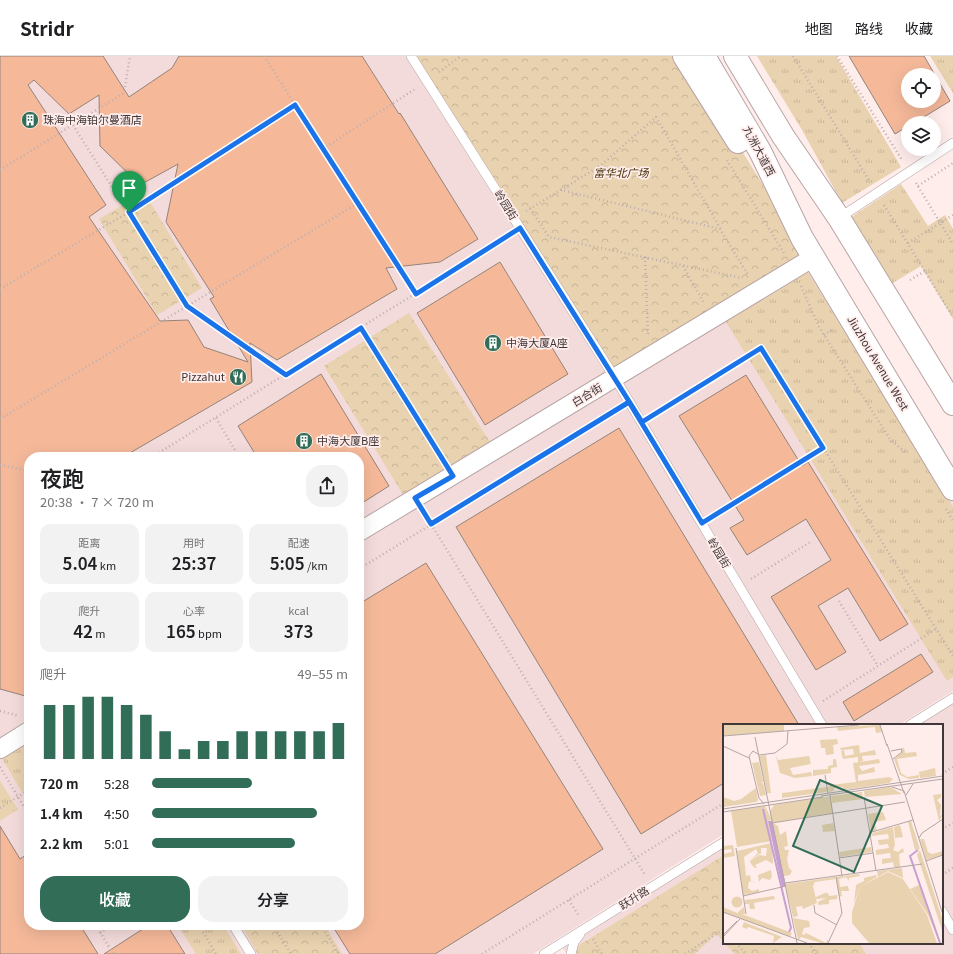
<!DOCTYPE html>
<html lang="zh">
<head>
<meta charset="utf-8">
<style>
  :root { --surface:#fff; --page:#f2f2f2; --text:#202124; --muted:#757577; --line:#e0e0e0; --accent:#326d58 }
  body { margin:0; font-family:Georgia,"Noto Sans SC",serif; background:var(--page); color:var(--text); height:100vh; display:flex; flex-direction:column; font-size:15px; white-space:nowrap }
  * { box-sizing:border-box; margin:0 }
  p { font-size:13px; color:var(--muted) }
  .icon { flex:none; width:22px; height:22px; fill:none; stroke:currentColor; stroke-width:2; stroke-linecap:round; stroke-linejoin:round }
  .map { position:relative; flex:1; overflow:hidden }
  .drawer { position:absolute; left:24px; top:396px; width:340px; height:478px; display:flex; flex-direction:column; background:var(--surface); border-radius:16px; box-shadow:0 4px 16px #0002 }
  .drawer>* { flex:none }
  .tools { position:absolute; left:901px; top:12px; display:grid; gap:8px }
  .tools a { display:grid; place-items:center; width:40px; height:40px; border-radius:50%; background:var(--surface); box-shadow:0 4px 16px #0002; font-size:20px }
  .pin { position:absolute; display:grid; place-items:center; width:34px; height:34px; color:#fff; margin:-41px -17px; border-radius:50% 50% 50% 0; rotate:-45deg; box-shadow:0 0 4px #0007 }
  .pin .icon { rotate:45deg }
  .round { display:grid; place-items:center; flex:none; width:42px; height:42px; border-radius:16px; background:var(--page) }
  .headline { display:flex; align-items:center; justify-content:space-between; height:68px; padding:0 16px }
  h1 { font-size:22px; font-weight:600; line-height:30px }
  .figures { display:grid; grid-template-columns:repeat(3,1fr); gap:6px; height:68px; padding:4px 16px }
  .figures div { display:grid; align-content:center; border-radius:10px; background:var(--page); text-align:center }
  .figures b { font-size:17px; font-weight:600 }
  .figures small { font-size:11px; font-weight:400 }
  .figures p { font-size:11px }
  .chart { height:112px; padding:8px 16px }
  .chart p { display:flex; justify-content:space-between }
  .chart svg { width:100%; height:72px; margin-top:4px; stroke:var(--accent); stroke-width:6 }
  .button { display:flex; gap:8px; margin-top:auto; padding:8px 16px }
  .button a { flex:1; height:46px; border-radius:16px; background:var(--accent); color:#fff; font-size:16px; font-weight:600; line-height:46px; text-align:center }
  .button a+a { background:var(--page); color:var(--text) }
  ul { padding:0 16px; list-style:none; font-size:13px }
  li { display:grid; grid-template-columns:64px 48px 1fr; align-items:center; height:30px }
  li i { height:10px; border-radius:5px; background:var(--accent) }
  header { display:flex; align-items:center; gap:24px; box-sizing:border-box; height:56px; padding:0 20px; background:var(--surface); border-bottom:1px solid var(--line) }
  header strong { font-size:19px }
  nav { display:flex; gap:22px; margin-inline-start:auto; font-size:14px }
  .map>svg:first-child { display:block }
  .built { fill:#f4dbdb }
  .grass { fill:url(#grass-tufts) }
  .park { fill:url(#park-crowns) }
  .building { fill:#f5b99a; stroke:#94837a; fill-rule:evenodd }
  .lines { fill:none; stroke-linecap:round; stroke-linejoin:round }
  .service-casing { stroke:#b8a4a4; stroke-width:10 }
  .minor-casing { stroke:#b8a4a4; stroke-width:20 }
  .primary-casing { stroke:#b8a4a4; stroke-width:24 }
  .path { stroke:#bdafae; stroke-width:2.5; stroke-dasharray:1 3; stroke-linecap:butt }
  .service { stroke:#fff; stroke-width:9 }
  .minor { stroke:#fff; stroke-width:18 }
  .primary { stroke:#fff; stroke-width:22 }
  .route-casing { stroke:#fff; stroke-width:8 }
  .route { stroke:#1a73e8; stroke-width:5 }
  .labels { text-anchor:middle; stroke-width:3.5; stroke-linejoin:round; paint-order:stroke }
  .poi-label { font-size:11px; fill:#403838; stroke:#ffedec; text-anchor:start }
  .street-label { font-size:11px; fill:#403838; stroke:#ffedec }
  .park-label { font-size:11px; font-style:italic; fill:#462e00; stroke:#ffedec }
  .inset-river { fill:none; stroke:#c7a0d2; stroke-width:2 }
  .inset-road { fill:none; stroke:#b3a5a4; stroke-width:1 }
  .view { fill:#326d58; fill-opacity:0.15; stroke:#326d58; stroke-width:2 }
  .inset-edge { fill:none; stroke:#403838; stroke-width:2 }
</style>
</head>
<body>
<header>
<strong>Stridr</strong>
<nav><a>地图</a><a>路线</a><a>收藏</a></nav>
</header>
<div class="map">
<svg width="953" height="898" viewBox="0 0 953 898">
  <defs>
    <pattern id="grass-tufts" width="24" height="20" patternUnits="userSpaceOnUse"><rect width="24" height="20" fill="#e9d2af"/><path d="M3 7l-1-3M5 7V3M7 7l1-3M15 17l-1-3M17 17v-4M19 17l1-3" fill="none" stroke="#c9b597"/></pattern>
    <pattern id="park-crowns" width="20" height="18" patternUnits="userSpaceOnUse"><rect width="20" height="18" fill="#e9d2af"/><path d="M2 6a3 3 0 1 1 6 0M12 15a3 3 0 1 1 6 0" fill="none" stroke="#c9b597"/></pattern>
  </defs>
  <rect width="100%" height="100%" fill="#ffedec"/>
  <!-- built -->
  <path class="built" d="M0,0H410L614,321L359,475V401H29V674L0,691Z
    M810,205L953,439V635L899,669H724V778L533,898H247L230,869H359V478Z
    M953,637V898H567L557,885L724,781V887H942V669H902Z
    M29,678V869H228L245,898H0V695Z"/>
  <!-- grass -->
  <path class="grass" d="M757,0H836L901,111L842,147L802,74Z
    M930,0H953V37Z
    M901,128L928,170L945,159L953,173V263L921,210L886,231L847,164Z
    M807,215L953,451V621L947,625L726,266Z
    M29,684V745L28,746L1,701Z
    M0,725L18,753L0,765Z
    M178,869H223L241,898H196Z"/>
  <!-- park -->
  <path class="park" d="M412,0H683L809,203L615,321Z
    M144,136L202,232L157,259L99,163Z
    M409,257L490,386L404,440L324,310Z
    M724,799V886L716,878L695,898H577L573,893Z
    M241,869H325L342,898H258Z
    M724,887H859L866,898H735Z"/>
  <!-- building -->
  <path class="building" d="M0,0H103L129,41L172,12L179,0H362L399,58L400,57L478,183L440,206L386,212L397,233L277,304L250,287L252,326L123,401H29V641L0,633ZM34,24L69,58L99,39L100,90L140,129L178,108L166,166L214,241L210,243L248,306L204,291L188,264L160,265L89,161L106,149L28,29Z
    M849,0H924L950,45L914,67H908V70L895,78ZM908,19H934V45H908Z
    M500,206L568,318L485,369L417,257Z
    M321,318L389,430L359,449V401H257L238,370Z
    M746,319L802,410L808,406L908,568L880,585L848,532L818,550L846,596L816,614L771,541L831,504L806,463L747,499L730,472L744,464L679,360Z
    M619,372L799,669H724V727L641,778L456,471Z
    M426,507L603,793L435,898H350L332,869H359V548Z
    M921,598L933,616L854,665L843,646Z
    M0,770L20,803L29,797V869H80L98,898H0Z
    M149,869H167L185,898H104Z"/>
  <g class="lines">
    <defs>
      <path id="service" d="M411,0L615,322L822,669
        M839,162L953,87
        M910,669L953,642
        M942,855L953,874
        M233,869L251,898
        M544,898L724,786
        M571,898L574,886L580,878"/>
      <path id="minor" d="M359,476L814,201
        M0,693L29,675"/>
      <path id="primary" d="M684,0L738,86
        M704,0L760,95L802,182L953,433
        M735,0L783,80L839,162L953,348"/>
    </defs>
    <!-- service casing -->
    <use href="#service" class="service-casing"/>
    <!-- minor casing -->
    <use href="#minor" class="minor-casing"/>
    <!-- primary casing -->
    <use href="#primary" class="primary-casing"/>
    <!-- path -->
    <path class="path" d="M264,0L416,238
      M793,0L870,126
      M837,0L902,104
      M439,16L461,0
      M73,69L187,250L286,319
      M323,93L415,33
      M727,104L784,197
      M0,114L124,37L130,0
      M916,127L953,188
      M918,130L953,107
      M561,134L600,110L656,61L720,172
      M884,149L953,261
      M530,152L549,181L742,222
      M526,155L561,134L720,173L748,219
      M908,187L953,159
      M645,201L648,279
      M683,210L704,247
      M910,224L925,215
      M801,230L819,271L824,279L890,383L906,397
      M0,233L129,156L295,49
      M361,272L443,404
      M824,279L833,273
      M654,359L761,292L953,600
      M216,362L239,401
      M0,363L358,147
      M152,401L508,180
      M0,409L29,415
      M946,453L953,465
      M425,458L645,819
      M713,460L823,392
      M359,513L617,354
      M751,523L812,485
      M839,545L878,610
      M823,645L936,573
      M0,655L19,660
      M0,711L29,759
      M942,718L953,711
      M0,752L29,734
      M942,773L953,767
      M942,819L953,812
      M569,844L579,860
      M96,869L113,898
      M199,869L216,898
      M273,869L291,898
      M321,869L339,898
      M100,877L112,869
      M593,883L602,898
      M736,887L746,898
      M809,887L816,898
      M482,898L724,747
      M685,898L724,873"/>
    <!-- service -->
    <use href="#service" class="service"/>
    <!-- minor -->
    <use href="#minor" class="minor"/>
    <!-- primary -->
    <use href="#primary" class="primary"/>
  </g>
  <g class="lines">
    <defs>
      <path id="route" d="M129,156L187,250L286,319L361,272L453,420L415,442L431,468L629,346L702,467L823,392L761,292L642,366L520,172L416,238L295,49L129,156"/>
    </defs>
    <!-- route casing -->
    <use href="#route" class="route-casing"/>
    <!-- route -->
    <use href="#route" class="route"/>
  </g>
  <!-- icons -->
  <defs>
    <symbol id="building-disc" viewBox="-11 -11 22 22"><circle r="9.5" fill="#326d58" stroke="#ffedec"/><path d="M-4-6H4V6H1V3H-1V6H-4ZM-2.5-4.3h1.7v1.8h-1.7ZM.8-4.3h1.7v1.8H.8ZM-2.5-1h1.7V.8h-1.7ZM.8-1h1.7V.8H.8Z" fill="#fff"/></symbol>
    <symbol id="restaurant-disc" viewBox="-11 -11 22 22"><circle r="9.5" fill="#326d58" stroke="#ffedec"/><path d="M-5-6h1v4h1v-4h1v4h1v-4h1v5L-1.5 .5V6h-2V.5L-5-1ZM5-6V6H3V1.5H1.5Q1.5-4 5-6Z" fill="#fff"/></symbol>
  </defs>
  <g fill-rule="evenodd">
    <use href="#building-disc" x="20" y="54" width="20" height="20"/>
    <use href="#building-disc" x="483" y="277" width="20" height="20"/>
    <use href="#restaurant-disc" x="228" y="311" width="20" height="20"/>
    <use href="#building-disc" x="294" y="375" width="20" height="20"/>
  </g>
  <g class="labels">
    <!-- poi labels -->
    <g class="poi-label">
      <text x="43" y="68">珠海中海铂尔曼酒店</text>
      <text x="506" y="291">中海大厦A座</text>
      <text x="225" y="325" text-anchor="end">Pizzahut</text>
      <text x="317" y="389">中海大厦B座</text>
    </g>
    <!-- street labels -->
    <g class="street-label">
      <text transform="translate(759 95) rotate(62)" y="4">九洲大道西</text>
      <text transform="translate(506 149) rotate(58)" y="4">岭园街</text>
      <text transform="translate(878 307) rotate(59)" y="4">Jiuzhou Avenue West</text>
      <text transform="translate(587 339) rotate(-31)" y="4">白合街</text>
      <text transform="translate(719 497) rotate(59)" y="4">岭园街</text>
      <text transform="translate(634 842) rotate(-32)" y="4">跃升路</text>
    </g>
    <!-- park labels -->
    <g class="park-label">
      <text x="621" y="121">富华北广场</text>
    </g>
  </g>
  <!-- overview -->
  <g transform="translate(723 668)">
    <rect width="220" height="220" fill="#ffedec"/>
    <path d="M157,1L159,8L153,9L152,3L115,7L114,3ZM136,21L137,30L131,31L130,25L118,26L117,24ZM178,24H181L182,29L193,28L194,32L174,35L178,49L184,53L196,51V54L186,55L177,51L171,35L178,29ZM43,31L48,69H44L36,32ZM53,32L55,36L86,32L88,40L67,44L70,51L88,48L89,52L72,54L57,49ZM156,35L157,39L136,42L139,47L151,43L152,48L135,51V57L166,53L170,55L166,59L121,66L120,63L111,64V67L106,68L105,63L108,61L133,58L130,39ZM36,38L40,58L37,59H40L43,71L37,72L29,39ZM212,44L213,52L197,54L196,48ZM104,63V68L59,74V69ZM167,63L179,70L142,73L141,67ZM33,64L35,76L33,78L0,83V73L11,77L18,75ZM139,68L140,75L109,79L108,72ZM218,70V73L214,76L218,81L217,92L220,90L216,97L210,71ZM42,82L49,96L45,97L49,117L14,123L8,87ZM188,97L197,125L192,126L185,98ZM50,99L55,102L57,111L63,107L65,122L61,123L62,126H66L64,135L66,144L69,147L67,151L61,152ZM177,101L180,113L172,114L171,103ZM170,103L172,121L170,126L175,128L180,124L181,128L176,130L177,143H171L170,138L159,140V135L168,134L167,129L153,131V126L166,124L165,120L156,121L155,116L166,115L165,110L148,112L150,109ZM197,115H201L205,128L209,130L220,127V131L203,136ZM49,119L50,140L43,136L32,141L34,144H32L28,140L27,137L36,131L43,132L44,124H38V130H36L26,137L35,129L33,125L21,133L23,152L27,151L28,157L34,159L26,157L25,164L29,167L36,165V168L20,171L14,127ZM10,121L12,132L0,134V130L9,128L8,125L1,126V122ZM197,126L220,197V209L194,131ZM179,144L180,154L165,147L155,153L154,147ZM48,146L49,152L47,156L39,154L36,158L35,151ZM136,150L137,152L126,154V157L123,153L116,155L117,163L125,162L126,167H118L119,172L116,173L113,153ZM153,151L154,153L137,163L131,179L133,161L141,157V154ZM112,153L113,155L92,158L90,162L94,179L80,185L79,182L73,183L75,192L70,193L62,160ZM196,161L207,187L217,219L205,191L187,165ZM102,169H105L106,172L114,171V175L106,176V180L95,181V178L103,174L93,175V173ZM51,172L52,175L31,179L32,185H27L26,180H22V176ZM0,183L14,189L21,183L22,190H19L69,209L67,213L0,188ZM21,198L59,213L50,219L51,212L25,203L24,205L19,203Z" fill="#e9d2af"/>
    <path d="M165,148L180,155L204,191L214,219H146L129,199V188L137,163Z" fill="#e9d2af"/>
    <path d="M0,1H61V7L0,12ZM114,15L115,20L110,21L111,30L103,31L102,24H98L97,16ZM121,26L122,32L152,26L153,31L139,32L140,37L135,38V33L120,35L118,27ZM110,35H113L114,43L108,44V49L90,52V46L105,45V42L110,41ZM107,72L110,89L49,99L47,87L51,81ZM160,88L163,96L151,98L154,106L148,108L145,90ZM110,99L112,107L100,108L99,101ZM148,123L149,128L117,133L116,128ZM70,194L86,197L87,203L81,204L79,210L81,211L83,209L103,219L105,215V219H98L78,213L75,216Z" fill="#e9d2af"/>
    <path d="M8.5 178a5.5 5.5 0 1 1 11 0a5.5 5.5 0 1 1-11 0Z" fill="#e9d2af"/>
    <path d="M45,97H49L63,162L59,163Z" fill="#c7a0d2"/>
    <path class="inset-river" d="M40,85L68,204L66,208M195,126L187,132L217,219"/>
    <path class="inset-road" d="M157,1L164,22M0,12L136,1M32,13L74,219M164,20L181,69M0,22L26,34M168,27L178,25L179,28L170,35M35,30L30,27L26,32L36,74L41,80M36,31L52,29L64,20L65,7M102,51L105,69M169,63L181,67L220,191M107,71L119,152M183,71L190,60M98,72L220,55M141,73L153,147M0,85L220,52M0,88L100,73M49,99L182,78M149,108L190,96M196,114L199,109L220,95M13,124L23,190M116,134L150,129M203,137L220,131M62,159L199,140M20,172L63,162M91,181L92,189L114,201M0,188L84,219M0,211L14,197M0,213L17,195M105,219L119,189L113,153"/>
    <path class="view" d="M97,56L159,82L131,148L70,122Z"/>
    <rect width="220" height="220" class="inset-edge"/>
  </g>
</svg>
<div class="tools">
<a><svg class="icon" aria-label="locate" viewBox="0 0 24 24"><circle cx="12" cy="12" r="6"/><path d="M12 2v4M12 18v4M2 12h4M18 12h4"/></svg></a>
<a><svg class="icon" aria-label="layers" viewBox="0 0 24 24"><path d="M12 4l9 5-9 5-9-5zM3 14l9 5 9-5"/></svg></a>
</div>
<div class="pin" style="left:129px;top:156px;background:#1e9e55"><svg class="icon" aria-label="arrive" viewBox="0 0 24 24"><path d="M6 21V4h12l-3 4 3 4H6"/></svg></div>
<section class="drawer">
<div class="headline"><div><h1>夜跑</h1><p>20:38 · 7 × 720 m</p></div><a class="round"><svg class="icon" aria-label="share" viewBox="0 0 24 24"><path d="M12 15V3M7 8l5-5 5 5M5 13v7h14v-7"/></svg></a></div>
<div class="figures">
<div><p>距离</p><b>5.04<small> km</small></b></div>
<div><p>用时</p><b>25:37</b></div>
<div><p>配速</p><b>5:05<small> /km</small></b></div>
</div>
<div class="figures">
<div><p>爬升</p><b>42<small> m</small></b></div>
<div><p>心率</p><b>165<small> bpm</small></b></div>
<div><p>kcal</p><b>373</b></div>
</div>
<div class="chart"><p><span>爬升</span>49–55 m</p>
<svg viewBox="0 0 160 44" preserveAspectRatio="none"><path d="M5 44V11M15 44V11M25 44V6M35 44V6M45 44V11M55 44V17M65 44V27M75 44V38M85 44V33M95 44V33M105 44V27M115 44V27M125 44V27M135 44V27M145 44V27M155 44V22"/></svg>
</div>
<ul>
<li><b>720 m</b>5:28<i style="width:51%"></i></li>
<li><b>1.4 km</b>4:50<i style="width:84%"></i></li>
<li><b>2.2 km</b>5:01<i style="width:73%"></i></li>
</ul>
<div class="button"><a>收藏</a><a>分享</a></div>
</section>
</div>
</body>
</html>
